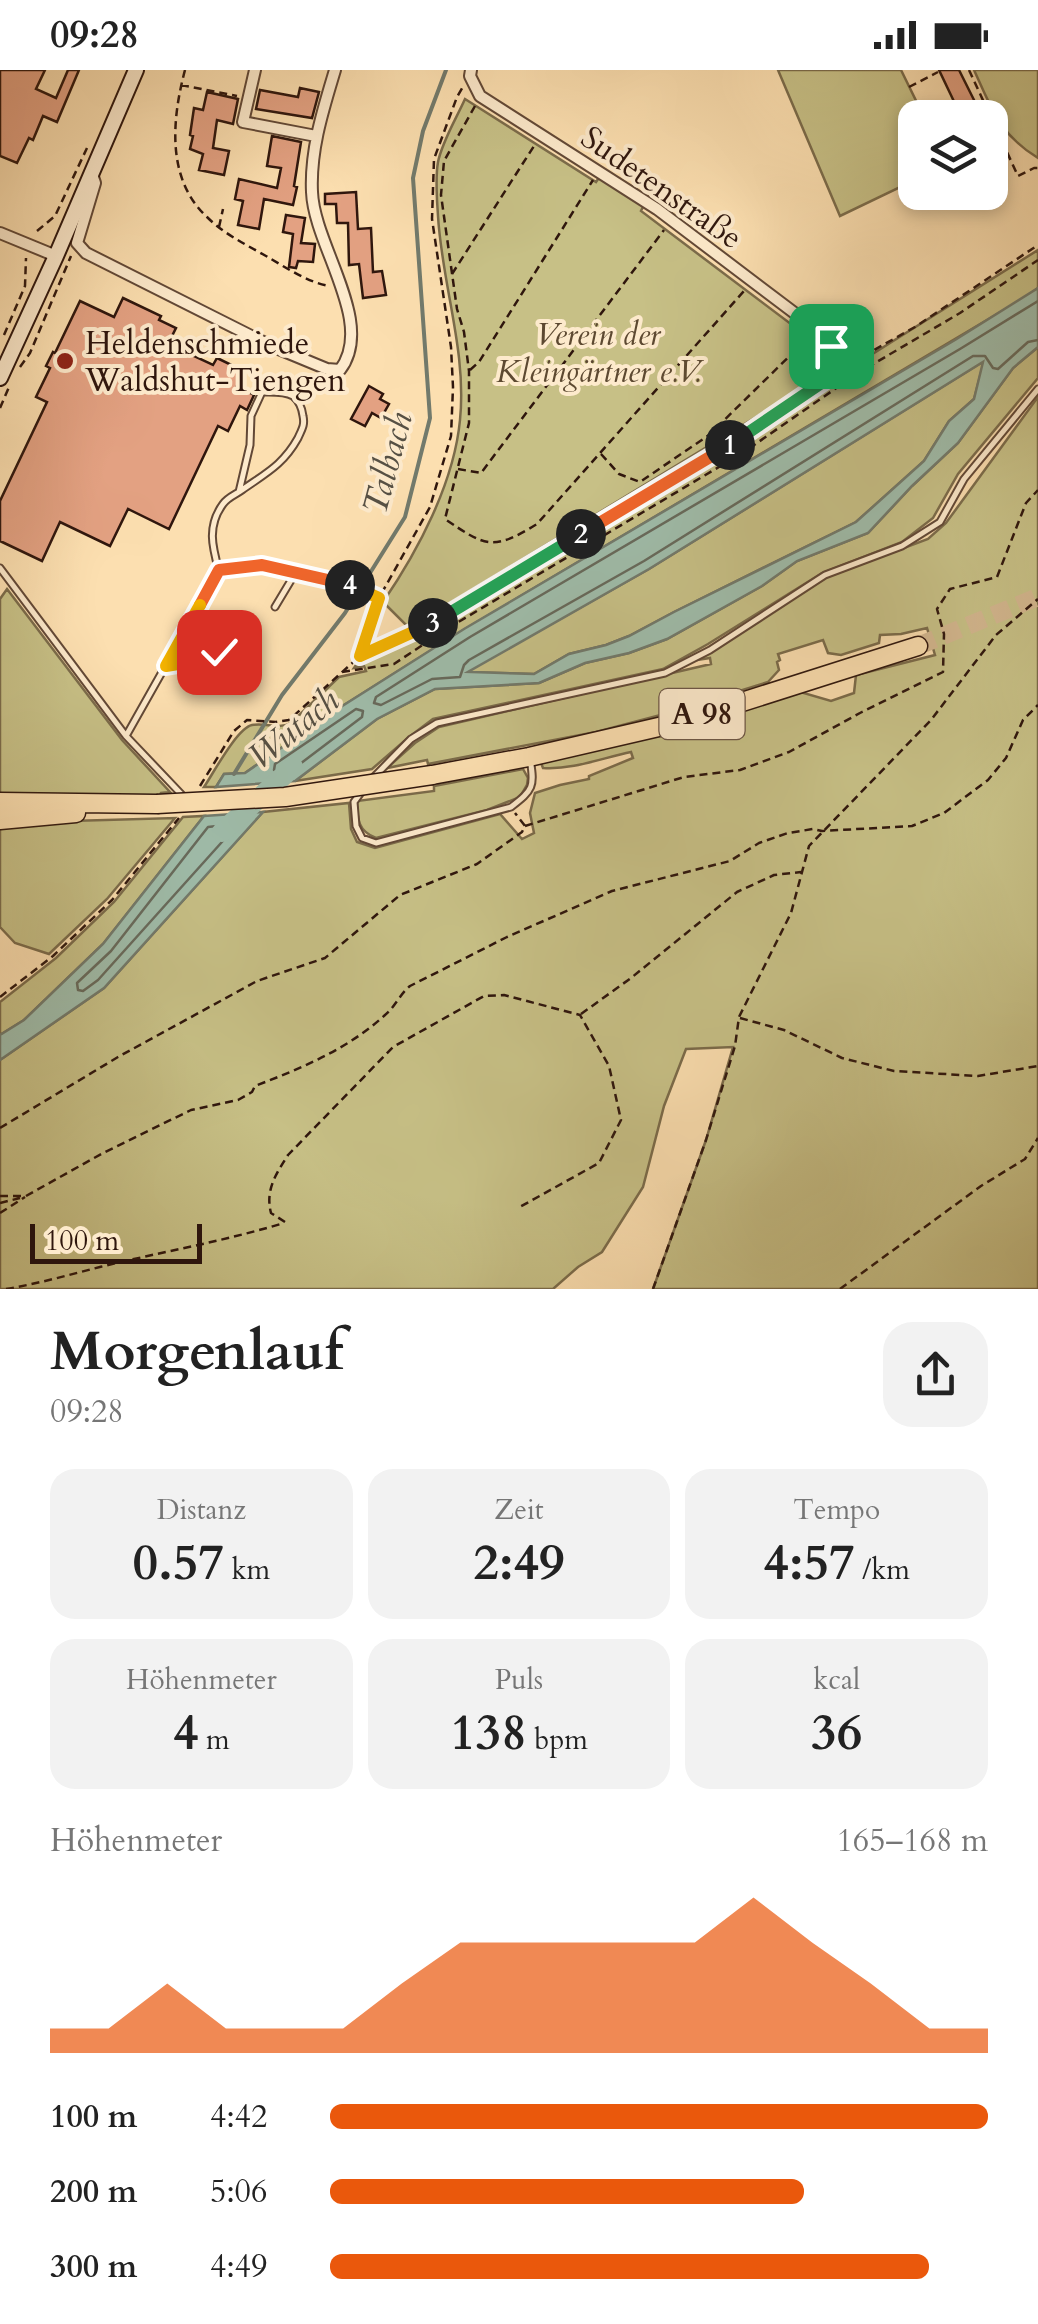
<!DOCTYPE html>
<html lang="de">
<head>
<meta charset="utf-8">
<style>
  :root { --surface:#fff; --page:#f2f2f2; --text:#222; --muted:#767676; --accent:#ea580c }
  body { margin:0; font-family:Cardo,serif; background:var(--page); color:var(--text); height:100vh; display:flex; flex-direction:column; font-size:38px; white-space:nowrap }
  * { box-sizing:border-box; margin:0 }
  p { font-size:32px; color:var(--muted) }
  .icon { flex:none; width:55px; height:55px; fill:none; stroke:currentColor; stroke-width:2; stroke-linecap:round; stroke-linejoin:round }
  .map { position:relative; height:1219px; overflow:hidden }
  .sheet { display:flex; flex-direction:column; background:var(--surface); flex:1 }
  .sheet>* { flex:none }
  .controls { position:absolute; left:898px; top:30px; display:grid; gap:20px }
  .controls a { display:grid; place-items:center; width:110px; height:110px; border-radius:20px; background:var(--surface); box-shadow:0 5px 15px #0003; font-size:50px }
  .scale { position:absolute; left:30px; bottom:25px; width:172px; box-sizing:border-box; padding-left:10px; border:5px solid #2f160d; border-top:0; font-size:28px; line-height:35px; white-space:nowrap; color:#2f160d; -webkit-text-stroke:8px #fdeacc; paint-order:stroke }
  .pin { position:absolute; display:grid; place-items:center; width:85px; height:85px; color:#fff; margin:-42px; border-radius:20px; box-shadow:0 5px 15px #0006 }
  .km { position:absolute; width:50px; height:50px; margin:-25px; border-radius:50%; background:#222; color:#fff; font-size:28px; line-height:50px; text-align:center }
  .round { display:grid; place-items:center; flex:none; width:105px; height:105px; border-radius:30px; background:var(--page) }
  .head { display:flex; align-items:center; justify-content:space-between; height:170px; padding:0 50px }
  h1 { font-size:55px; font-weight:800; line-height:75px }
  .figures { display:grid; grid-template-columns:repeat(3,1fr); gap:15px; height:170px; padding:10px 50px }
  .figures div { display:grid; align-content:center; border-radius:25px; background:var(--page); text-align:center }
  .figures b { font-size:50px; font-weight:800 }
  .figures small { font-size:28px; font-weight:400 }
  .figures p { font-size:28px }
  .chart { height:280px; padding:20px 50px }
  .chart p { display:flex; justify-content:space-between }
  .chart svg { width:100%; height:180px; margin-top:10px; fill:var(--accent); opacity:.7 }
  ul { padding:0 50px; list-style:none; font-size:32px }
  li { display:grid; grid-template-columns:160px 120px 1fr; align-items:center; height:75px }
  li i { height:25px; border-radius:12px; background:var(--accent) }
  .status { display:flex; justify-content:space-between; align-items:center; height:70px; padding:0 50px; background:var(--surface); direction:ltr }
  .status svg { height:28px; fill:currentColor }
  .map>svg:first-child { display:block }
  .green { fill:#c7c086; stroke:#7b6b4a; stroke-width:2.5 }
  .water { fill:#9fbdab; stroke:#727a6c; stroke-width:2.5; fill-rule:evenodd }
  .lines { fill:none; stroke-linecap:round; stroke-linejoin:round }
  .shore { stroke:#676a5c; stroke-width:2.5 }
  .stream { stroke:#727a6c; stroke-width:4 }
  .river { stroke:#9fbdab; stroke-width:20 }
  .building { fill:#e3a182; stroke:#2f160d; stroke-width:2.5 }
  .highway-tunnel { stroke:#d3b78f; stroke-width:18; stroke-dasharray:18 9; stroke-linecap:butt }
  .lane-casing { stroke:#624836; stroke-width:9 }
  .street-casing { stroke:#624836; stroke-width:14 }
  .secondary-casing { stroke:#2f160d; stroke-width:18 }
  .highway-casing { stroke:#2f160d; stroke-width:21 }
  .path { stroke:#2f160d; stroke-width:2.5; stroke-dasharray:8 5; stroke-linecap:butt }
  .lane { stroke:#fdeacc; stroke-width:5 }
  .street { stroke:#fdeacc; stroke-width:10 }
  .secondary { stroke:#fdeacc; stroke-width:14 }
  .highway { stroke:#fcdfb0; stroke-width:18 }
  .highway-bridge-casing { stroke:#2f160d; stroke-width:21; stroke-linecap:butt }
  .highway-bridge { stroke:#fcdfb0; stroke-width:18 }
  .split-1-casing { stroke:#fff; stroke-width:20 }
  .split-2-casing { stroke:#fff; stroke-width:20 }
  .split-3-casing { stroke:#fff; stroke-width:20 }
  .split-4-casing { stroke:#fff; stroke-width:20 }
  .split-5-casing { stroke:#fff; stroke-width:20 }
  .split-6-casing { stroke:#fff; stroke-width:20 }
  .split-1 { stroke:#22a559; stroke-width:12 }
  .split-2 { stroke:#f0652b; stroke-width:12 }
  .split-3 { stroke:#22a559; stroke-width:12 }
  .split-4 { stroke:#f5b400; stroke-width:12 }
  .split-5 { stroke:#f0652b; stroke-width:12 }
  .split-6 { stroke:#f5b400; stroke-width:12 }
  .poi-dot { fill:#8f2418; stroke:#fdeacc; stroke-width:4 }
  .labels { text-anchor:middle; stroke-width:8; stroke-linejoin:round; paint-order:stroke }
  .shield { fill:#fdeacc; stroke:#6d5646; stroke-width:2.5 }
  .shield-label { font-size:30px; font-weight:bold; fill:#2f160d }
  .street-label { font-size:32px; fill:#2f160d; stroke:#fdeacc }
  .park-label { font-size:32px; font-style:italic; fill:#5d4931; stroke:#fdeacc }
  .poi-label { font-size:32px; fill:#2f160d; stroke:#fdeacc; text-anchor:start }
  .water-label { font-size:35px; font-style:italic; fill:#565044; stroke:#fdeacc }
</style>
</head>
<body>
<div class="status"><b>09:28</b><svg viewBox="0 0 49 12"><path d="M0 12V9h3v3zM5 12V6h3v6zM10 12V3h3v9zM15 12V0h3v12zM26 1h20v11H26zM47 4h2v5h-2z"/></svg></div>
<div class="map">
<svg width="1038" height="1219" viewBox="0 0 1038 1219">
  <rect width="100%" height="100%" fill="#fcdfb0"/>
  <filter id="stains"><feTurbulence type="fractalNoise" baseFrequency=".002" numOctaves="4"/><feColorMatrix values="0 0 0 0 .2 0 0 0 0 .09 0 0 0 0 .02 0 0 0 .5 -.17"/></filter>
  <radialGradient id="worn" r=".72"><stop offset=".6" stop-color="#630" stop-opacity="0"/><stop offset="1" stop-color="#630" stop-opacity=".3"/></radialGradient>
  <!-- green -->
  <path class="green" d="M778,0H901L924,47L915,48V110L840,146Z
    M974,0H1038V88C999,64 992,39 974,0Z
    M465,29L596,112L601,105L645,133L641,141L840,291L809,315L409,558L383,532C418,481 454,413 460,350C467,281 442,215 438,146C437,129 435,109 438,92C442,72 456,49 465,29Z
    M1038,180V218L1026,227L465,559L336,640L245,703L224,704L216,717H204C213,704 237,658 252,655C266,652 277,660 291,653L339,607L366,601L364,596L354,598L356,595L432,558L810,330L855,295Z
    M1038,277V308L958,404L933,448L902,472L822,503L708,574L663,599L433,649L409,667L372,699L295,711L377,649L435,619L539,613L585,593L629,583L667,569L762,516L797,491L868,463L912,416L958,373L1013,298Z
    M984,291L974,329L949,351L924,391L856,452L674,542L629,566L606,575L569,584L534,604L466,602L649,499Z
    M1038,327V1219H653L706,1070L733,977L686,979L664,1036L643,1117L602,1182L578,1197L553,1219H0V990L104,918L263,742L349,733L351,759L357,772L375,778L500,744L522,769L534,763L530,743L535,723L560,715L589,709V706L633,688L631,682C602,688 572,700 543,698L541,693L678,660L797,621L831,631L854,623L856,605L935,585L927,558L901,564L880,565L879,573L841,585L828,583L823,570L778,584L780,590L777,592L779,600L768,612L672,642L596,662L428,694L427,690L387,698L415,673L439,657L711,594L710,588L697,590L827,507L928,469L946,453Z
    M7,519L122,670L170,722L161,723L159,726L0,724V529Z
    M523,699L528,708L527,715L520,727L487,740L376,768C358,761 357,749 357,731L434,721V716Z
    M204,746L103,874L24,950L0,965V932L56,888L114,832L183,747Z
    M175,748L107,829L49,884L15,873L0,857V756L70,751Z"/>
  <!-- water -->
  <path class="water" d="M1038,218V277L1013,298L958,373L912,416L868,463L797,491L762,516L667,569L629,583L585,593L539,613L435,619L377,649L295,711L216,717L224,704L245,703L336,640L464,559L955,270ZM983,292L974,329L949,351L924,391L856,452L674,542L629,566L606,575L569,584L534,604L468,602L649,499Z
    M263,742L104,918L0,990V965L24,950L103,874L204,746Z"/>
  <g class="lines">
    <!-- shore -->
    <path class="shore" d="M1038,231L960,279L470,567L376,627L374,633L381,635L432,609L460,607L464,595L469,590L644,491L973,286H985L993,298L998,299L1028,272L1038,270
      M356,639L363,641L362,647L292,700L278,703L274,700L275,694Z
      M226,755L231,757L230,763L98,910L83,921L78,920L77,913L111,881L208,757Z"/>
    <!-- stream -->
    <path class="stream" d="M234,704L282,625L345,543L405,447L430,348L413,108L423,61L446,0"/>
    <!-- river -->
    <path class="river" d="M222,762L293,697"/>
  </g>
  <!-- building -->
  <path class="building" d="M0,0H45L36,19L56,28L68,0H79L57,52L43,46L33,70L29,68L17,93L0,86Z
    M939,0H959L975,32L959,42Z
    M300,18L319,22L312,48L256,39L260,20L298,27Z
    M207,22L238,29L233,54L217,50L213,78L229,81L224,105L199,100L203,84L190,79L193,66L190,65L194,38L203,40Z
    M272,66L301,72L294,116L297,117L293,135L264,129L259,159L238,155L243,131L235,129L239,109L277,118L281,98L267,96Z
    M356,122L358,159L371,158L373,202L382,201L386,225L363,228L359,194L349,195L348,153H337L336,134H325V124Z
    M286,145L305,148L301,173L315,174L313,192L298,191L296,198L289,197L293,164L283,162Z
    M123,228L161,246L159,250L176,258L168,274L213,295L217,288L244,301L237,316L254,325L247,340L240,336L228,361L218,356L169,459L128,439L110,476L60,452L42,491L0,471V431L47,332L36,327L50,298L46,296L53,282L55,283L80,231L114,247Z
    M369,316L383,324L380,329L389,334L381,348L372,343L365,356L351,349Z"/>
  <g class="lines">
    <!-- highway-tunnel -->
    <path class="highway-tunnel" d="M918,576L1038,527"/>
    <defs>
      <path id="lane" d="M0,498L126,666L183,726
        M219,501C212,476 207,456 223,434C228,427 235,425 242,420C266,403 283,395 298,368C302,359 305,355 303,346C302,338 299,331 293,326C284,321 272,322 262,322L251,346L250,375L239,422
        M275,537L296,502
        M167,596L215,588L223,577
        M126,666L219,501L262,495L311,506
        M372,709L411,669L437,653L665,603L710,580L825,505L902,476L940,452L964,409L1038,319
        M362,721L354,732L356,756L362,768L376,773L511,737C533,720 535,717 530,689"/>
      <path id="street" d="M255,0L243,52L316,66
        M471,0L470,6L480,26L657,139L817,260L831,275
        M92,104L95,113L77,173L86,183L269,275L327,299L340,300C376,253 314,176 312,122C310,80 323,40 335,0
        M0,163L56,186"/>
      <path id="secondary" d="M0,308L56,186L136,0"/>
      <path id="highway" d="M432,705L529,687L676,653L918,576
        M0,732L157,734
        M0,750L76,743"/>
    </defs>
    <!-- lane casing -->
    <use href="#lane" class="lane-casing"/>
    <!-- street casing -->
    <use href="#street" class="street-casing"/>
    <!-- secondary casing -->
    <use href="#secondary" class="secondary-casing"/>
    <!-- highway casing -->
    <use href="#highway" class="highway-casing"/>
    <!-- path -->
    <path class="path" d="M185,0C172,49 166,109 207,147C224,164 245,174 266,186C285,197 307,212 329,216
      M969,0L1018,106L1034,98H1038
      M181,15L237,26
      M909,17L938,2
      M475,36L444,91L441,125L457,239L464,262L469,301V353L445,449C486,477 493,481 537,454L744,221
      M219,157L223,139
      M37,161L55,146L87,78
      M452,204L534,76
      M4,265L25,216L26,188
      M20,297L30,283L71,186
      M470,300L479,292L593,110
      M0,338L9,317
      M601,384L619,404L640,412L709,365L808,268
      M458,399L481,403L664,160
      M318,507L344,513L376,526
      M360,585L379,528L430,437L451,366L453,317L451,277L432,149L434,89L457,27L464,15
      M342,602L394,594L445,560L744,382L858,303L960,243L1038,190
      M200,716L234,661L247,650L276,652L289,650L360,586L419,561L675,409L749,363L851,293L915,257L1038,175
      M525,756L684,707L740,700L789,682L860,643L943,602L944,564L937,539L950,519L997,507L1026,433L1038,420
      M0,927L53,886L112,830L179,748
      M581,944L631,908L737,822L774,805L801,802
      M740,948L784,960L842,988L894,1001L978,1006L1038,996
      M0,1058L118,987L257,911L325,888L400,825L477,794L522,762L525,756L515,743
      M0,1126H26L103,1083L191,1040L238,1030L252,1022L255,1016C302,998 348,979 385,945C395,937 400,924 410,916L507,867L612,821L730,791L759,773L788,763L813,759L822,761L912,756L944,743L988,710L1006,688L1023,650L1038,635
      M0,1133L20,1128
      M0,1143L25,1127
      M285,1152L271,1143C265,1120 276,1104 288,1085L393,977L484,926L504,925L580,945L609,996L621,1050L599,1093L518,1138
      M6,1219C49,1212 91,1198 134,1189C184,1178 234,1168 284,1153
      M653,1219L706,1070L735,976L739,947L791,843L809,776L931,650L996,565L1038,529
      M840,1219L981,1116L1025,1089L1038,1068"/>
    <!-- lane -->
    <use href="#lane" class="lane"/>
    <!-- street -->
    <use href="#street" class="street"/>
    <!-- secondary -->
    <use href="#secondary" class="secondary"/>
    <!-- highway -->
    <use href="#highway" class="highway"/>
    <defs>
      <path id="highway-bridge" d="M157,734L285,727L432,705"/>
    </defs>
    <!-- highway-bridge casing -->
    <use href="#highway-bridge" class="highway-bridge-casing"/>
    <!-- highway-bridge -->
    <use href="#highway-bridge" class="highway-bridge"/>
  </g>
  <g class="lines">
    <defs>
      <path id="split-1" d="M730,375L851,293L831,276"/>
      <path id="split-2" d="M581,464L730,375"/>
      <path id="split-3" d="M433,553L581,464"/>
      <path id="split-4" d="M350,515L379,528L360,586L433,553"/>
      <path id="split-5" d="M200,535L219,500L262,495L350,515"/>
      <path id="split-6" d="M200,535L166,596L215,588L219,582"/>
    </defs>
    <!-- split-1 casing -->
    <use href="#split-1" class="split-1-casing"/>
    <!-- split-2 casing -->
    <use href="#split-2" class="split-2-casing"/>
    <!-- split-3 casing -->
    <use href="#split-3" class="split-3-casing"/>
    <!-- split-4 casing -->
    <use href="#split-4" class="split-4-casing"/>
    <!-- split-5 casing -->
    <use href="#split-5" class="split-5-casing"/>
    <!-- split-6 casing -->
    <use href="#split-6" class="split-6-casing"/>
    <!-- split-1 -->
    <use href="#split-1" class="split-1"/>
    <!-- split-2 -->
    <use href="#split-2" class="split-2"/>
    <!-- split-3 -->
    <use href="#split-3" class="split-3"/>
    <!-- split-4 -->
    <use href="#split-4" class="split-4"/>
    <!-- split-5 -->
    <use href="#split-5" class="split-5"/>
    <!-- split-6 -->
    <use href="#split-6" class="split-6"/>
  </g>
  <!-- markers -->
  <circle class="poi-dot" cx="65" cy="291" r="10"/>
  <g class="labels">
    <!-- shield labels -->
    <rect class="shield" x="659.5" y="619" width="85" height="50" rx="8"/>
    <g class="shield-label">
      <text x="702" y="654">A 98</text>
    </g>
    <!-- street labels -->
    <g class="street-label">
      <text transform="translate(662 117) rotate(35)" y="11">Sudetenstraße</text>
    </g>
    <!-- park labels -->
    <g class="park-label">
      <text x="598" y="275">Verein der<tspan x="598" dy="37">Kleingärtner e.V.</tspan></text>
    </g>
    <!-- poi labels -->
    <g class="poi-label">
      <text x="85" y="284">Heldenschmiede<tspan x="85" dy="37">Waldshut-Tiengen</tspan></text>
    </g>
    <!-- water labels -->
    <g class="water-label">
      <text transform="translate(387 393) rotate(-75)" y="12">Talbach</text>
      <text transform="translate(293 658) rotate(-39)" y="12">Wutach</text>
    </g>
  </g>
  <rect width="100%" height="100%" filter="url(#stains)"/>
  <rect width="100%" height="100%" fill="url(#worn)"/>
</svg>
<div class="controls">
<a><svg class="icon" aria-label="layers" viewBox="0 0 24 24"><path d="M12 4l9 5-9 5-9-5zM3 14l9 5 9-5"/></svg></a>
</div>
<div class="scale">100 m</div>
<div class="pin" style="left:831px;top:276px;background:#1e9e55"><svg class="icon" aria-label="arrive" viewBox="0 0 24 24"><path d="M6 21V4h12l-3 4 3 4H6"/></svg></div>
<div class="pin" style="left:219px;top:582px;background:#d93025"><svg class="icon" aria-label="check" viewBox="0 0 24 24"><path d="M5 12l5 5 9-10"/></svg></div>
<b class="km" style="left:730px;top:375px">1</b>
<b class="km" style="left:581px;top:464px">2</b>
<b class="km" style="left:433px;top:553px">3</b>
<b class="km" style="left:350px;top:515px">4</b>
</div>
<section class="sheet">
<div class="head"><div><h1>Morgenlauf</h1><p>09:28</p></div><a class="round"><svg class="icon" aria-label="share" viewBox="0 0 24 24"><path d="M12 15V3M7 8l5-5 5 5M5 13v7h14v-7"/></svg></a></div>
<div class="figures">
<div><p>Distanz</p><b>0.57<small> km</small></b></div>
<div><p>Zeit</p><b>2:49</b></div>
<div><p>Tempo</p><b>4:57<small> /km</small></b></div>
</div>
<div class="figures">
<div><p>Höhenmeter</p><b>4<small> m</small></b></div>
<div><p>Puls</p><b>138<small> bpm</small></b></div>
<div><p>kcal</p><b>36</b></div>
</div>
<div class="chart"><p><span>Höhenmeter</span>165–168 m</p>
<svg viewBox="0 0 160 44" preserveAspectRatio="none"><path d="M0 44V38L10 38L20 27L30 38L40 38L50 38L60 27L70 17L80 17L90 17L100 17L110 17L120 6L130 17L140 27L150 38L160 38V44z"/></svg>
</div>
<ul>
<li><b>100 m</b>4:42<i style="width:100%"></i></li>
<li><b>200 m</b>5:06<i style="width:72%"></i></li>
<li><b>300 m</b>4:49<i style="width:91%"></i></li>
</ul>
</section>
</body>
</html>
